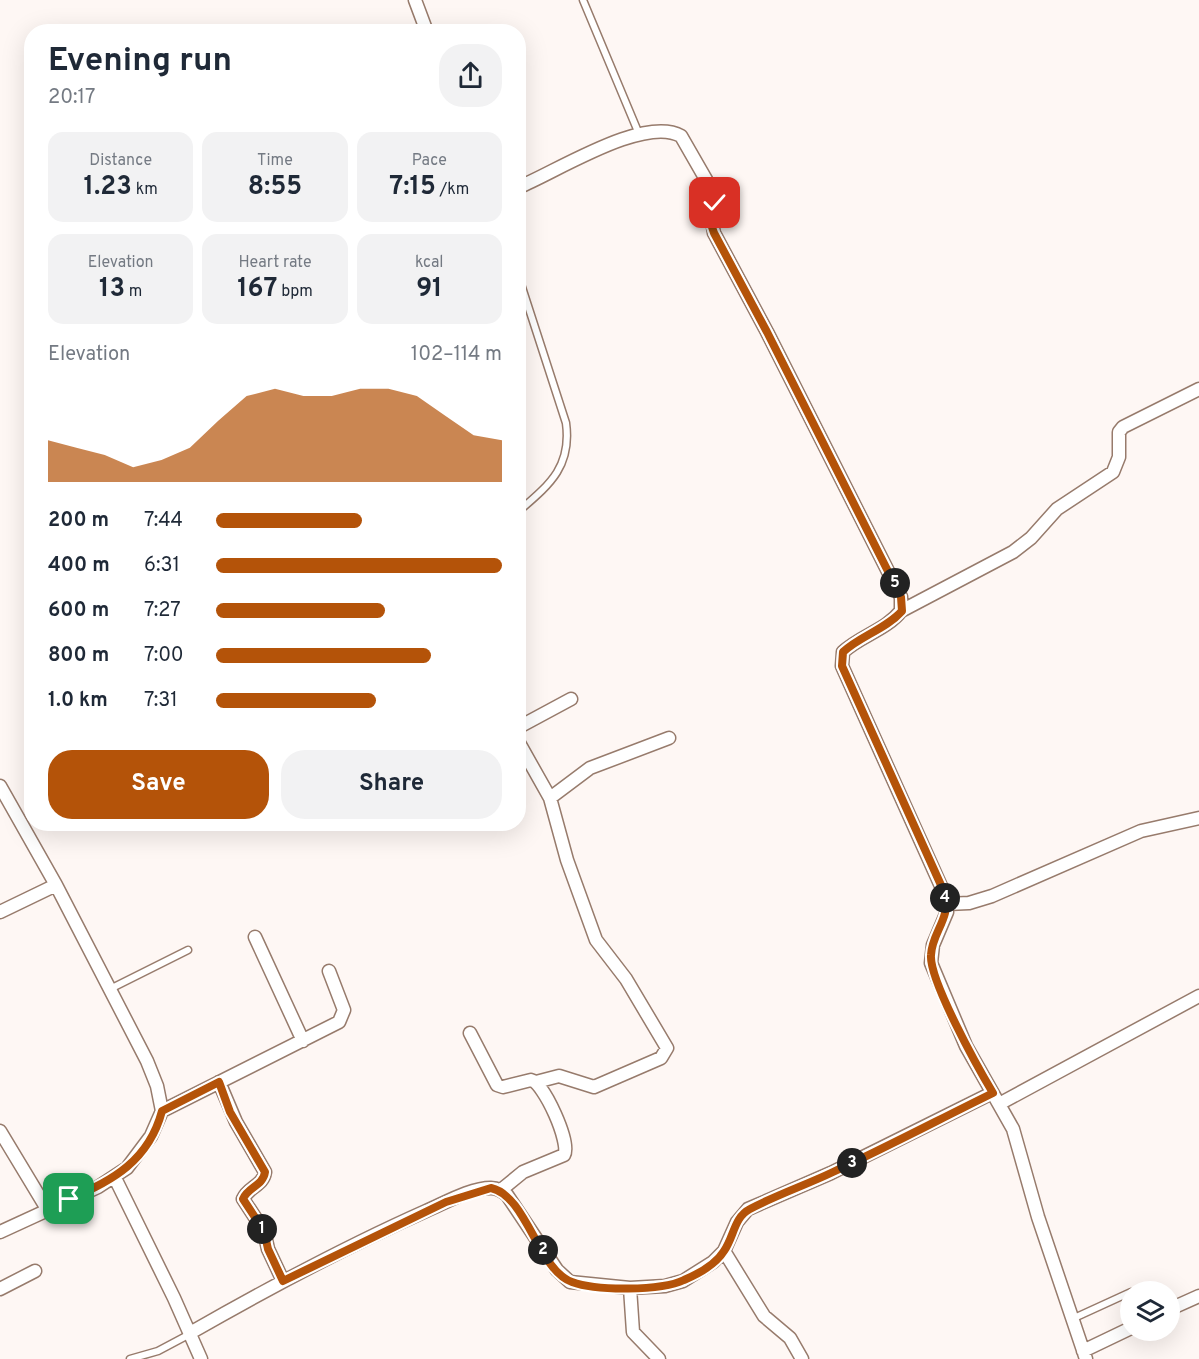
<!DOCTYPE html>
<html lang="en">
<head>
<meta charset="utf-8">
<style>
  :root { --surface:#fff; --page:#f2f2f3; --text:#1f2937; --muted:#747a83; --accent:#b45309 }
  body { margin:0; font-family:Overpass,sans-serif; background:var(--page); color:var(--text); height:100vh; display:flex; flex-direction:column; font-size:22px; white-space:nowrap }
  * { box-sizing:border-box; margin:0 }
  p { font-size:20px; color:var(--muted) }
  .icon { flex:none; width:33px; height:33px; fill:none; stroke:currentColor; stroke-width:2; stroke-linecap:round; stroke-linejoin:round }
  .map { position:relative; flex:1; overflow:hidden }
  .sheet { position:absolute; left:24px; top:24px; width:502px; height:807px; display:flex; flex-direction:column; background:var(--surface); border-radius:24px; box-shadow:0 6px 24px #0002 }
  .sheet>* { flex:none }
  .controls { position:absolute; left:1120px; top:1281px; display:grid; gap:12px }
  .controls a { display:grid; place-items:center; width:60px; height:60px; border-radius:50%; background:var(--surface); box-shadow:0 6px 24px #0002; font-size:30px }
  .pin { position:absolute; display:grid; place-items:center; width:51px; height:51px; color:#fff; margin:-26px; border-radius:12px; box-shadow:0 3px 9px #0006 }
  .km { position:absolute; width:30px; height:30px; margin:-15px; border-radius:50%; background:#222; color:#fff; font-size:16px; line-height:30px; text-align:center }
  .round { display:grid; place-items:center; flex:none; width:63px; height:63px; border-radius:24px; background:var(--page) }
  .headline { display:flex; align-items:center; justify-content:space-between; height:102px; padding:0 24px }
  h1 { font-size:33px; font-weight:700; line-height:45px }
  .stats { display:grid; grid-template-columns:repeat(3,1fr); gap:9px; height:102px; padding:6px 24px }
  .stats div { display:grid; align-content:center; border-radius:15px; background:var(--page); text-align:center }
  .stats b { font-size:26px; font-weight:700 }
  .stats small { font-size:16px; font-weight:400 }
  .stats p { font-size:16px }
  .chart { height:168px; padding:12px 24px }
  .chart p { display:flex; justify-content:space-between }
  .chart svg { width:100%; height:108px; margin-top:6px; fill:var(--accent); opacity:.7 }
  .cta { display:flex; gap:12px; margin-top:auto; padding:12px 24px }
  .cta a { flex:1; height:69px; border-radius:24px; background:var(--accent); color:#fff; font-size:24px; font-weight:700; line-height:69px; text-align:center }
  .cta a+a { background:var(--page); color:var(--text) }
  ul { padding:0 24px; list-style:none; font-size:20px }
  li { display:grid; grid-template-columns:96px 72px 1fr; align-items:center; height:45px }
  li i { height:15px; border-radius:8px; background:var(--accent) }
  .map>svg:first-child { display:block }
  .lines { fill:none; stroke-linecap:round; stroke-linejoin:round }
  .lane-casing { stroke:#977b6c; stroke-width:9 }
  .street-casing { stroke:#977b6c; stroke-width:15 }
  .lane { stroke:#fff; stroke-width:6 }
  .street { stroke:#fff; stroke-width:12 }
  .route-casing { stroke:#fff; stroke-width:12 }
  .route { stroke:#b45309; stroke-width:8 }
</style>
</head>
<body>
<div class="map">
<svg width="1199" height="1359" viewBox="0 0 1199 1359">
  <rect width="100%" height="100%" fill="#fef7f4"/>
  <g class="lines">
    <defs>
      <path id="lane" d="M583,0L639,134
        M519,278L566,423C572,467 549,485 519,511
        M110,989L188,950
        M1072,1319L1131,1292
        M130,1359L158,1351L190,1334"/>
      <path id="street" d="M415,0L427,32
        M519,187C556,172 644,115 681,136L712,190C718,204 710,218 714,233L767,332L901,597V611C886,630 860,636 843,652L842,666L945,895L947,912L933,945L931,963L966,1046L1013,1129L1038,1217L1086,1359
        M901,611L1013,552L1031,538L1057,509L1113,472L1119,457V432L1123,427L1199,389
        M519,727L571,699
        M519,743L550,798L567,860L596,940L626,979L667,1048L661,1058L594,1087L559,1076L536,1082
        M0,786L56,885L147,1061L157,1086L162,1111L151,1136L127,1168L98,1187L0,1232
        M550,798L590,768L669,738
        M947,904L969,903L992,896L1141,831L1199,818
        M0,912L56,885
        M255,937L303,1041
        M470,1033L497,1085L503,1087L531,1080C544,1083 571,1143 564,1155L523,1172L501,1190
        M219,1082L236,1122L265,1172C263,1186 248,1187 243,1199L264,1231L268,1249L283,1281
        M999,1104L1199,996
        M162,1111L339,1022L344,1010L329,971
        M0,1131L47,1209
        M115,1178L174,1298L201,1359
        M724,1251L764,1316L790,1338L802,1359
        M630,1288L633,1332L659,1359
        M0,1289L35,1271
        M1170,1309L1199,1296
        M190,1333C267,1289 345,1247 426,1211C445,1203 470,1188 491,1188C498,1188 502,1191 507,1195L557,1270L570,1282L630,1288L665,1286L683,1281L713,1262L724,1251L737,1222L748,1209L831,1173L992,1093
        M1083,1351L1131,1328"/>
    </defs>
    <!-- lane casing -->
    <use href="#lane" class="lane-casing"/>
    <!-- street casing -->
    <use href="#street" class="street-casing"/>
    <!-- lane -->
    <use href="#lane" class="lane"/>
    <!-- street -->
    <use href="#street" class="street"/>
  </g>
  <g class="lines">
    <defs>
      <path id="route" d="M69,1199C113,1181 149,1160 162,1111L219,1082L230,1112L265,1172C263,1186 248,1187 243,1199L264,1231L268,1249L283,1281L446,1202L491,1188C527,1196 538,1270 572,1282C596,1291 661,1291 684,1280C698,1274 716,1264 724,1251C734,1237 734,1217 750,1209C776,1195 806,1185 833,1172C887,1147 940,1119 993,1093C978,1068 929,980 931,955C932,932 951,919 945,894L842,666L843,652C860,636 886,629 902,611L901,597L767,332L714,233L711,224L715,203"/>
    </defs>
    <!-- route casing -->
    <use href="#route" class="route-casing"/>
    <!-- route -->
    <use href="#route" class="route"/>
  </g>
</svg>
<div class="controls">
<a><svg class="icon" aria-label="layers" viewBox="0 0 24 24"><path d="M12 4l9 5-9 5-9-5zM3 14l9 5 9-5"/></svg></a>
</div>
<div class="pin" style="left:69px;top:1199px;background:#1e9e55"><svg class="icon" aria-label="arrive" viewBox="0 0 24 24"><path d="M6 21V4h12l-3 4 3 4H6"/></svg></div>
<div class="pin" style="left:715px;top:203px;background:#d93025"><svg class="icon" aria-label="check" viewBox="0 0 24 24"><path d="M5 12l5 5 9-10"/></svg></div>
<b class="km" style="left:262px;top:1229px">1</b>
<b class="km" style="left:543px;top:1250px">2</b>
<b class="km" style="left:852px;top:1163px">3</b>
<b class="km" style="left:945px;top:898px">4</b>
<b class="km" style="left:895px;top:583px">5</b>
<section class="sheet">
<div class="headline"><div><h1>Evening run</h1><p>20:17</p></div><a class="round"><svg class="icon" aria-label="share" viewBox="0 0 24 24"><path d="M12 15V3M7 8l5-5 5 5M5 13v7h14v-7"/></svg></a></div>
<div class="stats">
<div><p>Distance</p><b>1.23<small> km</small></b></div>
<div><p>Time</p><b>8:55</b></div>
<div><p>Pace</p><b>7:15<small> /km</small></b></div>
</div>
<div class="stats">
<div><p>Elevation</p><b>13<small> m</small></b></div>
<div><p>Heart rate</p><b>167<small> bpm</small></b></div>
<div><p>kcal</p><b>91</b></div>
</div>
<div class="chart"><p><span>Elevation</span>102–114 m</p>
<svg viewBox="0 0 160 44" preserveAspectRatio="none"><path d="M0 44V27L10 30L20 33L30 38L40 35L50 30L60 19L70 9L80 6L90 9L100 9L110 6L120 6L130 9L140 17L150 25L160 27V44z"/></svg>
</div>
<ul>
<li><b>200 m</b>7:44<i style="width:51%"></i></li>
<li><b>400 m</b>6:31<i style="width:100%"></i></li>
<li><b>600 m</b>7:27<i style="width:59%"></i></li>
<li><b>800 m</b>7:00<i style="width:75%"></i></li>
<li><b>1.0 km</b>7:31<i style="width:56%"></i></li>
</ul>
<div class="cta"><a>Save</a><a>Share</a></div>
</section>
</div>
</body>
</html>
